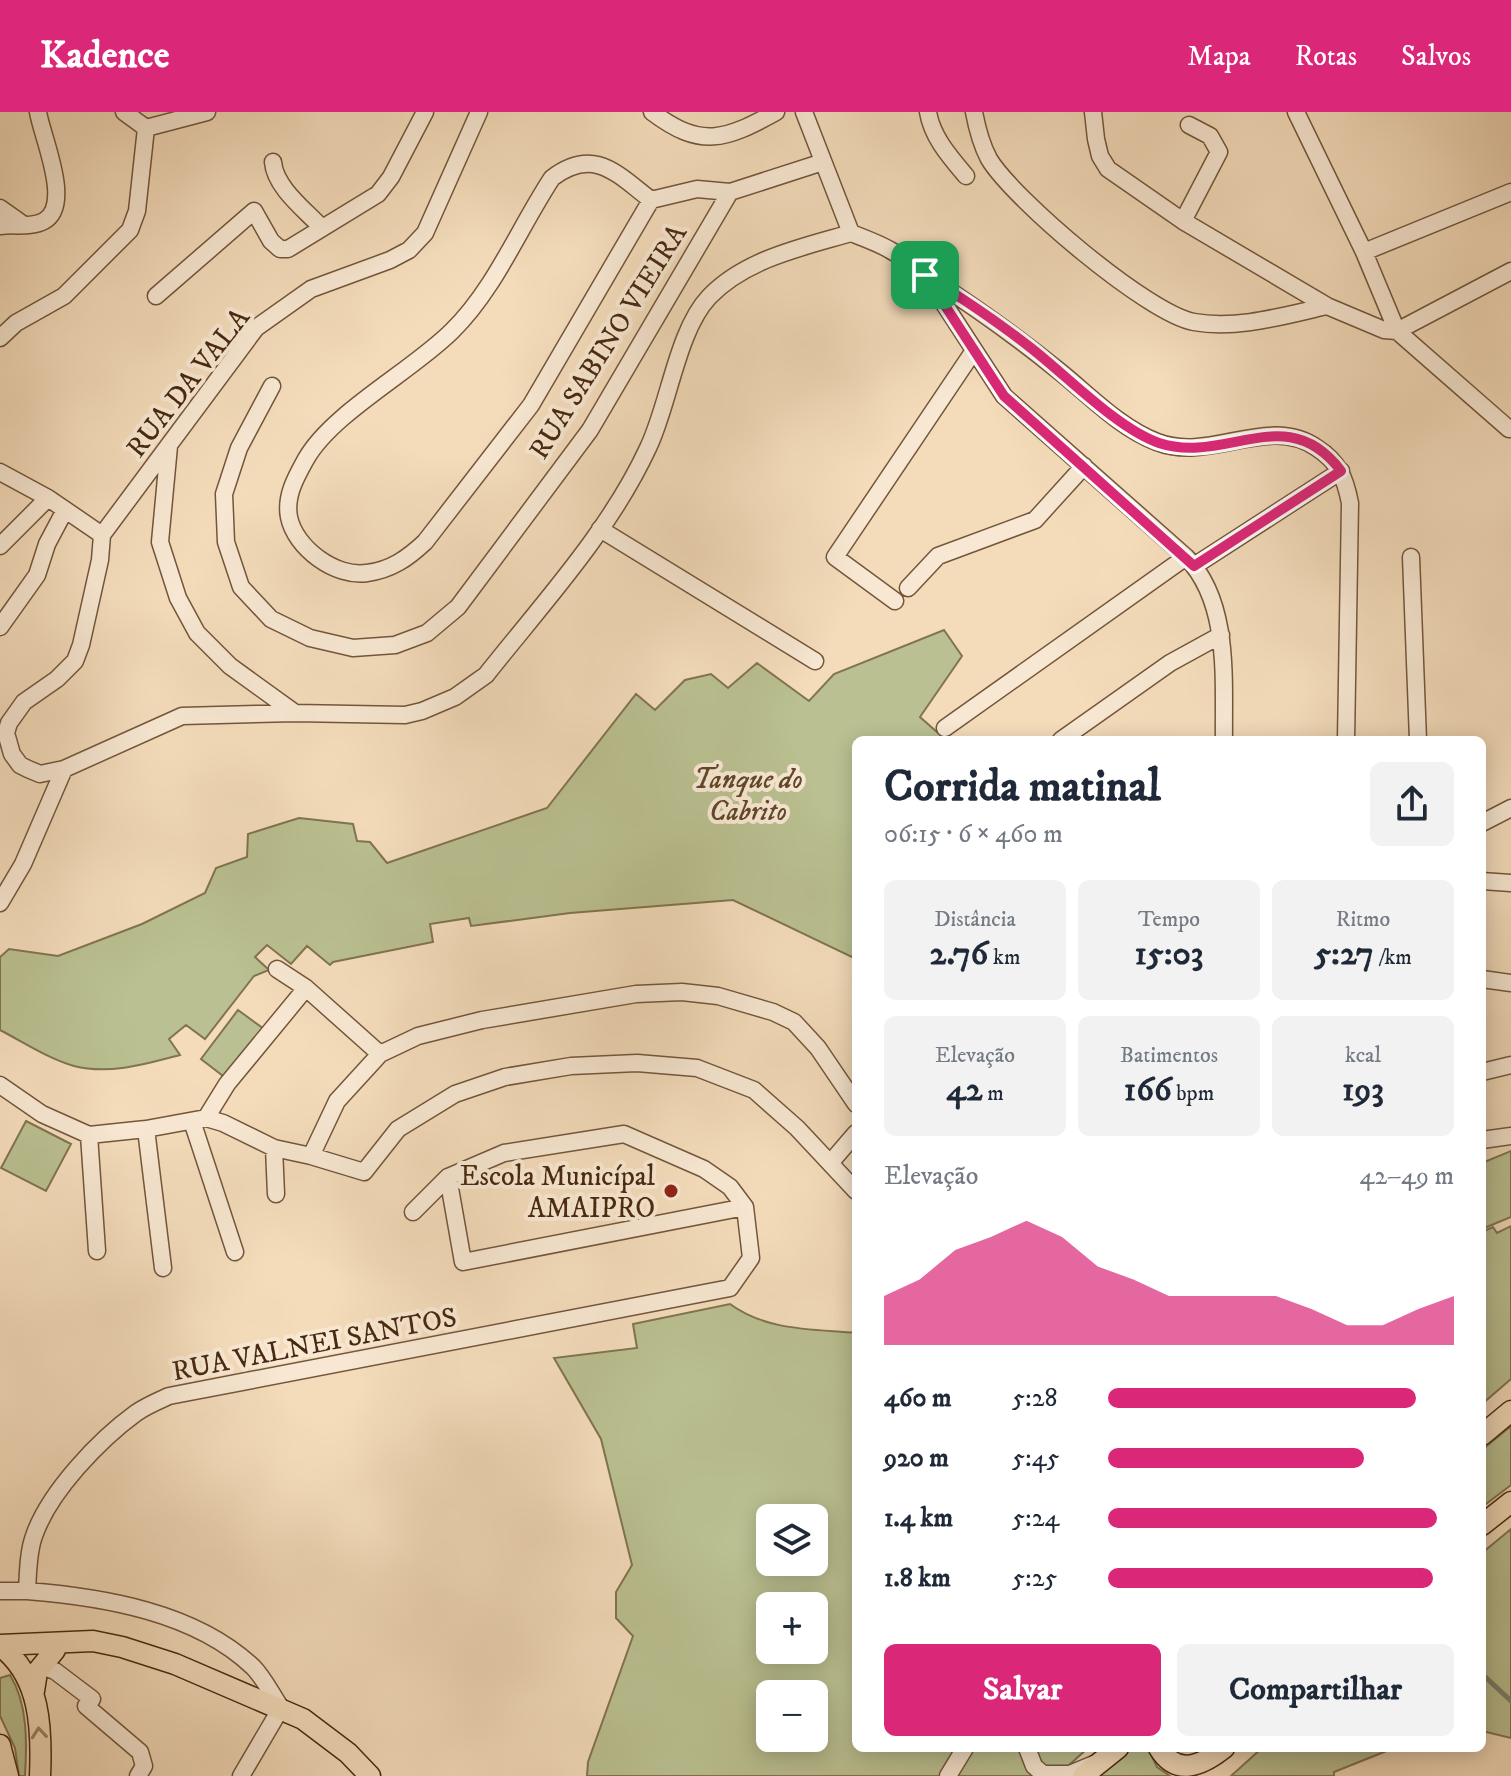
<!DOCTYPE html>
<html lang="pt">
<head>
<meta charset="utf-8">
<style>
  :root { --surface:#fff; --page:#f2f2f3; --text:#1f2937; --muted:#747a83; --accent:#db2777 }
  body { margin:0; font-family:"IM FELL DW Pica",serif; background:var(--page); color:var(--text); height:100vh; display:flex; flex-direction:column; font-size:30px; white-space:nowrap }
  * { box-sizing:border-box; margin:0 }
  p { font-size:26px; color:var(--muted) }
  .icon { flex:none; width:44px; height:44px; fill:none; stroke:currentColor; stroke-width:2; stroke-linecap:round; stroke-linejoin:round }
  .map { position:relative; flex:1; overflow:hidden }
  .drawer { position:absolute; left:852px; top:624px; width:634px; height:1016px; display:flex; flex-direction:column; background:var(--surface); border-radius:12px; box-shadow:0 4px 20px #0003 }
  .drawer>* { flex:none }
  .tools { position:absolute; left:756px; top:1392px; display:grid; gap:16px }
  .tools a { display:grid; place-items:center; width:72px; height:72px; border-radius:12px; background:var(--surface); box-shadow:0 4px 20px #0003; font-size:40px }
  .pin { position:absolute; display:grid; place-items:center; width:68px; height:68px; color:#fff; margin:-34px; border-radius:16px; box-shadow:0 4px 12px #0006 }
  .round { display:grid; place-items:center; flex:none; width:84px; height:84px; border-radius:12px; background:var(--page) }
  .overview { display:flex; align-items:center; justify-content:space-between; height:136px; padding:0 32px }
  h1 { font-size:44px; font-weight:700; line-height:60px }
  .metrics { display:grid; grid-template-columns:repeat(3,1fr); gap:12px; height:136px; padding:8px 32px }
  .metrics div { display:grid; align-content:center; border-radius:12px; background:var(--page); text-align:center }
  .metrics b { font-size:34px; font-weight:700 }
  .metrics small { font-size:22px; font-weight:400 }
  .metrics p { font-size:22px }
  .chart { height:224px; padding:16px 32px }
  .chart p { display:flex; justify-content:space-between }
  .chart svg { width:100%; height:144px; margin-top:8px; fill:var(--accent); opacity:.7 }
  .button { display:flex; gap:16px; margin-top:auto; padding:16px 32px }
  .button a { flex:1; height:92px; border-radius:12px; background:var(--accent); color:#fff; font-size:32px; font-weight:700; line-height:92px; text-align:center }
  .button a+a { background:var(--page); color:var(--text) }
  ul { padding:0 32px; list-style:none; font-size:26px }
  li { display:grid; grid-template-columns:128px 96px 1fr; align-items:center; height:60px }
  li i { height:20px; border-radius:10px; background:var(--accent) }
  header { display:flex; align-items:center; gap:48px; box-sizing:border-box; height:112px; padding:0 40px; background:var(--accent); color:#fff }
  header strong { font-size:38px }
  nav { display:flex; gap:44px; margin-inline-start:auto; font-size:28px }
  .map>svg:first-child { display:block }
  .green { fill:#bac091; stroke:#817450; stroke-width:2; fill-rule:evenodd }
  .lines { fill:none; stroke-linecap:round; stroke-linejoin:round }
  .stream { stroke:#7a8170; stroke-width:5 }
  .minor-casing { stroke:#73563b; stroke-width:19 }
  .major-casing { stroke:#482910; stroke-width:23 }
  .minor { stroke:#f8e8d3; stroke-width:16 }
  .major { stroke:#f4dcbb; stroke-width:20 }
  .oneway { stroke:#9e8266 }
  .route-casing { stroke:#fff; stroke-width:16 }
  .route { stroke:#db2777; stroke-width:10 }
  .poi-dot { fill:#8f2418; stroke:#f8e8d3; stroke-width:3 }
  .labels { text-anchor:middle; stroke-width:8; stroke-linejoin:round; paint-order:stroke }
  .street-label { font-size:28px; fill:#482910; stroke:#f8e8d3 }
  .park-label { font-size:28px; font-style:italic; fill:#5f472a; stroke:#f8e8d3 }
  .poi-label { font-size:28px; fill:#482910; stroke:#f8e8d3; text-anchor:end }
</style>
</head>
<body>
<header>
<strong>Kadence</strong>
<nav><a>Mapa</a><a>Rotas</a><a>Salvos</a></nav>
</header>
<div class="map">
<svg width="1511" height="1664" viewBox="0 0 1511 1664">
  <rect width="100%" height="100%" fill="#f4dcbb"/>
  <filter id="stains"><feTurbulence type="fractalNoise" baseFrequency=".0025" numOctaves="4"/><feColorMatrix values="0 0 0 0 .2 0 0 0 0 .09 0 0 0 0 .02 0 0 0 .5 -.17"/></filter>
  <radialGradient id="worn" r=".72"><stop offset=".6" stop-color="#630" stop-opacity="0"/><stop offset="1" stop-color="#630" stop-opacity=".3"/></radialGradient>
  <!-- green -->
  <path class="green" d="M944,518L962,544L920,605L946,628H856V847L733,788L570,801L471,814L469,806L430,812L433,830L333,850L330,853L307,834L291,852L267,833L255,845L269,858L254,864L205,927L186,913L169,927L180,943C146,952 109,963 74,954C49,947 23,930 0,918V845L9,837L58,844L142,812L205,781L216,756L247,745L248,722L299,706L353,712L357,729L370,730L387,751L547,696L636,582L655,598L685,568L711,562L728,576L757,551L809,589L834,562Z
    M238,898L264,917L227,967L201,947Z
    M26,1009L71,1032L46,1079L1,1056Z
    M1511,1039V1105L1482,1117V1051Z
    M1511,1114V1267L1482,1292V1120L1493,1115L1497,1121Z
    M730,1192C767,1219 812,1217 856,1221V1636H1088L1057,1664H587L588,1650L633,1524L616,1506V1480L632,1453L601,1327L554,1246L637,1236L633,1212ZM770,1406H814V1450H770ZM770,1494H814V1538H770ZM770,1582H814V1626H770Z
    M1511,1314V1373L1482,1395V1338Z
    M1511,1417V1626L1482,1619V1441Z
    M10,1563C28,1592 27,1631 25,1664H19L15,1636L0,1604V1566Z
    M1129,1636H1148L1157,1655L1170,1664H1096Z
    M1262,1636H1394L1334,1660V1664H1231Z"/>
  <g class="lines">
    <!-- stream -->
    <path class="stream" d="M1482,1562L1511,1589"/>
    <defs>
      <path id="minor" d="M124,0L146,16
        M652,0C701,37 725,28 776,0
        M804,0L851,121
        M928,0C932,25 950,45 966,64
        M974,0C977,16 981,32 989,47C1013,87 1148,202 1194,210C1237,218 1286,203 1327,194L1183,109L1108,57L1100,44L1096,27L1093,0
        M1296,0L1364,140L1397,219L1509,317
        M146,16L207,0
        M273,50C275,75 304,97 321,115
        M651,88C617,62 594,34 552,66C519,116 495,177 452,219C412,259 332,301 306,347C296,365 285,384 289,405C295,436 336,466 367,461C391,458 408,446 425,430L531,293L651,88L697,77L730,80L823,50
        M0,96L24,113
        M1183,109L1219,40L1210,24L1189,13
        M0,114C15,112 31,116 44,109C73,93 42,25 38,0
        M851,121C864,126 878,131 890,138C905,146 916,158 930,166C975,195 1017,225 1059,259C1089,283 1120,316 1157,330C1211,351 1268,302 1317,336C1339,350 1345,366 1350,391L1346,628
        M1364,140L1511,80
        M928,167L1004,284L1186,445C1231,491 1223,569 1224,628
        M156,184L254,99L271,129L280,137H288L378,82L391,65L425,0
        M1327,194L1384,218L1397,219L1511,159
        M0,226L16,211L64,184L130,118L137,99L146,16
        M272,274L239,336L224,382L226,430L241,475L271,507L310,526L353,536L395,533L427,521L458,495L590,318L730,80
        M169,334L160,430L178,486L197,521L230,554L295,601
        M0,360L48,386L102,423
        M600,417L815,549
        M102,423L100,448L81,533L75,549L57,567L24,590L9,611L6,621L12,642L20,653L28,657L40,662L64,657L182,604L295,601L405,603L422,599L455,585L486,563C543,491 609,420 648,336C669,293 677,219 709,185C745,147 803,135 851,121
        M102,423L256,216L311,177L390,148L409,138L425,121L479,0
        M0,434L48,386
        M1411,445L1418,628
        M1194,454L1341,359
        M908,476L938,444L1035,408L1084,354
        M895,489L835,445L973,240
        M0,515L37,463L47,432L65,398
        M945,616L1186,445
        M1061,628L1170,551L1221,523
        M1482,711L1511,696
        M1482,769L1511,771
        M0,791L23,752L64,657
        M277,857L306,876L380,942
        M1482,867L1511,871
        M1482,960L1511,953
        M0,973L42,1002L89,1023L146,1017L206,1006L223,1011L274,1036L311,1044L364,1060L398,1017L455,982L505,965L571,954L637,951L697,956L754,978L797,1016L856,1079
        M206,1006L227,972L306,876
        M192,1009L235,1140
        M146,1017L163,1156
        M89,1023L97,1139
        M1482,1028L1511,1024
        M274,1036L276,1082
        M311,1044L337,989L380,942L418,924L482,908L636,882L682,880L718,884L773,900L794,910L818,936L856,992
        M831,1050L856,1021
        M448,1065L463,1150L745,1095
        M413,1100L448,1065L504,1041L624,1022L704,1057L730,1075L745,1095
        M0,1479H27
        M40,1554L55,1559L92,1587L86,1594L140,1640L144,1654L138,1664
        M1027,1636L1034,1654L1043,1662H1070L1094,1652
        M241,1664L281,1596C272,1583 264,1566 253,1555C195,1500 103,1485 27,1479C28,1462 28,1440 34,1424C49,1380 99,1328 136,1301C146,1294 158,1289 169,1284L730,1176L751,1146L745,1095
        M948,1664L965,1636"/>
      <path id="major" d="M1482,1323L1511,1299
        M1482,1413L1511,1390
        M0,1533L93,1529L122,1535L175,1552L303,1607L348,1641L370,1664
        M0,1534C41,1564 42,1618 40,1664
        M34,1579L37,1560L55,1538
        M0,1633L8,1664
        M1159,1636C1176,1664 1200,1655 1224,1636
        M1083,1664L1118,1636"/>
    </defs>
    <!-- minor casing -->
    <use href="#minor" class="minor-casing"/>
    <!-- major casing -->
    <use href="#major" class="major-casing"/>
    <!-- minor -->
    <use href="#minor" class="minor"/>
    <!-- major -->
    <use href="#major" class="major"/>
  </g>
  <!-- one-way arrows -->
  <defs><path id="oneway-chevron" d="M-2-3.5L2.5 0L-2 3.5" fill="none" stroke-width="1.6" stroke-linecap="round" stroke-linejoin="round" transform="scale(2)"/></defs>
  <use class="oneway" href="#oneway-chevron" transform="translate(39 1621) rotate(-95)"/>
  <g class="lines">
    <defs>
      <path id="route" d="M925,163C962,186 998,210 1031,236C1067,264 1118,317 1159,331C1226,353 1287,287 1341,359L1194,454L1004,284Z"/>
    </defs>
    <!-- route casing -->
    <use href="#route" class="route-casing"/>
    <!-- route -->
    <use href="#route" class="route"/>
  </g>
  <!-- markers -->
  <circle class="poi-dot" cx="671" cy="1079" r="8"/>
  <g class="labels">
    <!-- street labels -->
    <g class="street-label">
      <text transform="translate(607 229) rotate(-58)" y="10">RUA SABINO VIEIRA</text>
      <text transform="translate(187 270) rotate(-52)" y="10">RUA DA VALA</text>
      <text transform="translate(314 1231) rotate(-11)" y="10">RUA VALNEI SANTOS</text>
    </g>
    <!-- park labels -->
    <g class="park-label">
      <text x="748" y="676">Tanque do<tspan x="748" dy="32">Cabrito</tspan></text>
    </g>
    <!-- poi labels -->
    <g class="poi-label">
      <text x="655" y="1073">Escola Municípal<tspan x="655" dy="32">AMAIPRO</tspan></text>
    </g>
  </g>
  <rect width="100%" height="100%" filter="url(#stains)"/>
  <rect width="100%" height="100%" fill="url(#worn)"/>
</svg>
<div class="tools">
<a><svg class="icon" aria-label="layers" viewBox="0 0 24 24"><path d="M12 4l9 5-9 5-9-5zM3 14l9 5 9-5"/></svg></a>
<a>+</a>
<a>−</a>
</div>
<div class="pin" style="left:925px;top:163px;background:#1e9e55"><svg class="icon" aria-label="arrive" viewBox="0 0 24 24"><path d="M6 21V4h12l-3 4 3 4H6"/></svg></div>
<section class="drawer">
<div class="overview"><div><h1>Corrida matinal</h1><p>06:15 · 6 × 460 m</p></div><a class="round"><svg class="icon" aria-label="share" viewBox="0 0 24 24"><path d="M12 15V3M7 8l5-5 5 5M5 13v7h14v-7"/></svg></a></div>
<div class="metrics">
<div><p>Distância</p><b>2.76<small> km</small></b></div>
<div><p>Tempo</p><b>15:03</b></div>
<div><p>Ritmo</p><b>5:27<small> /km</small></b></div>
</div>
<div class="metrics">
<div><p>Elevação</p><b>42<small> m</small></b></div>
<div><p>Batimentos</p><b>166<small> bpm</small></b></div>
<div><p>kcal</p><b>193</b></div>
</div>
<div class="chart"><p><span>Elevação</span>42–49 m</p>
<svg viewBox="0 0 160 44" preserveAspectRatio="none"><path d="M0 44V29L10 24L20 15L30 11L40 6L50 11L60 20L70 24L80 29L90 29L100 29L110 29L120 33L130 38L140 38L150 33L160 29V44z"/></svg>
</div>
<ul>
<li><b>460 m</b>5:28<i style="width:89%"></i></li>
<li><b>920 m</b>5:45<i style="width:74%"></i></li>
<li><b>1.4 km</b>5:24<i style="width:95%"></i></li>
<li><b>1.8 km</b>5:25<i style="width:94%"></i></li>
</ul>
<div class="button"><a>Salvar</a><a>Compartilhar</a></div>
</section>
</div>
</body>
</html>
